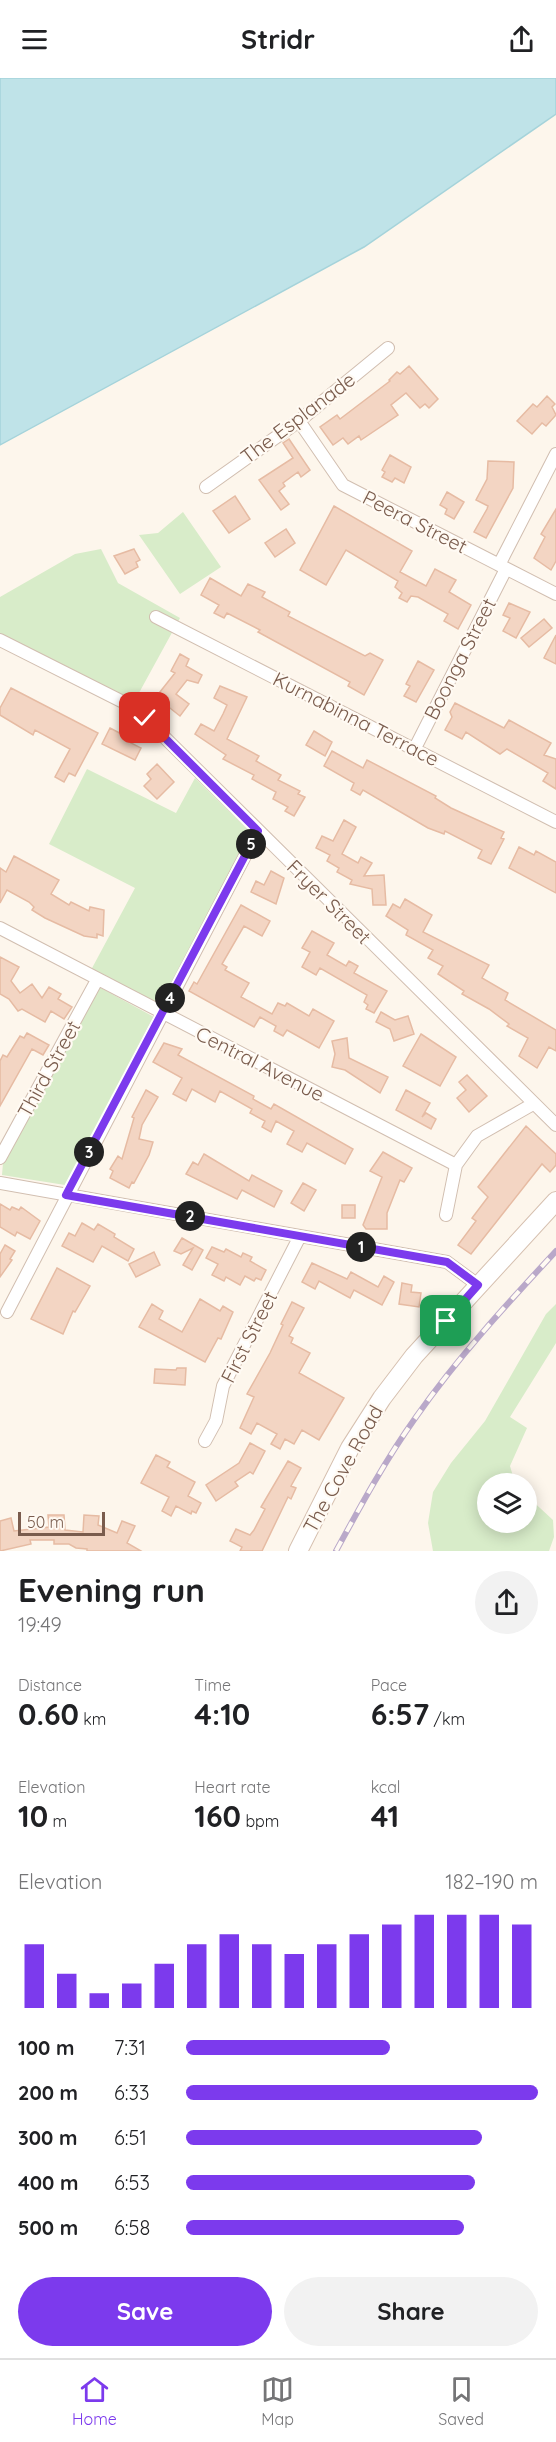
<!DOCTYPE html>
<html lang="en">
<head>
<meta charset="utf-8">
<style>
  :root { --surface:#fff; --page:#f2f2f2; --text:#202124; --muted:#757577; --line:#e0e0e0; --accent:#7c3aed }
  body { margin:0; font-family:Quicksand,sans-serif; background:var(--page); color:var(--text); height:100vh; display:flex; flex-direction:column; font-size:22px; white-space:nowrap }
  * { box-sizing:border-box; margin:0 }
  p { font-size:20px; color:var(--muted) }
  .icon { flex:none; width:33px; height:33px; fill:none; stroke:currentColor; stroke-width:2; stroke-linecap:round; stroke-linejoin:round }
  .map { position:relative; height:1473px; overflow:hidden }
  .panel { display:flex; flex-direction:column; background:var(--surface); flex:1 }
  .panel>* { flex:none }
  .buttons { position:absolute; left:477px; top:1395px; display:grid; gap:12px }
  .buttons a { display:grid; place-items:center; width:60px; height:60px; border-radius:50%; background:var(--surface); box-shadow:0 3px 15px #0003; font-size:30px }
  .scale { position:absolute; left:18px; bottom:15px; width:87px; box-sizing:border-box; padding-left:6px; border:3px solid #7a5c4d; border-top:0; font-size:16px; line-height:21px; white-space:nowrap; color:#7a5c4d; -webkit-text-stroke:4px #fffaf3; paint-order:stroke }
  .pin { position:absolute; display:grid; place-items:center; width:51px; height:51px; color:#fff; margin:-26px; border-radius:12px; box-shadow:0 3px 9px #0006 }
  .km { position:absolute; width:30px; height:30px; margin:-15px; border-radius:50%; background:#222; color:#fff; font-size:16px; line-height:30px; text-align:center }
  .round { display:grid; place-items:center; flex:none; width:63px; height:63px; border-radius:32px; background:var(--page) }
  .head { display:flex; align-items:center; justify-content:space-between; height:102px; padding:0 18px }
  h1 { font-size:33px; font-weight:800; line-height:45px }
  .figures { display:grid; grid-template-columns:repeat(3,1fr); gap:9px; height:102px; padding:6px 18px }
  .figures div { display:grid; align-content:center }
  .figures b { font-size:30px; font-weight:800 }
  .figures small { font-size:16px; font-weight:400 }
  .figures p { font-size:16px }
  .chart { height:168px; padding:12px 18px }
  .chart p { display:flex; justify-content:space-between }
  .chart svg { width:100%; height:108px; margin-top:6px; stroke:var(--accent); stroke-width:6 }
  .button { display:flex; gap:12px; margin-top:auto; padding:12px 18px }
  .button a { flex:1; height:69px; border-radius:36px; background:var(--accent); color:#fff; font-size:24px; font-weight:800; line-height:69px; text-align:center }
  .button a+a { background:var(--page); color:var(--text) }
  ul { padding:0 18px; list-style:none; font-size:20px }
  li { display:grid; grid-template-columns:96px 72px 1fr; align-items:center; height:45px }
  li i { height:15px; border-radius:8px; background:var(--accent) }
  header { display:flex; justify-content:space-between; align-items:center; height:78px; padding:0 18px; background:var(--surface); font-size:27px; font-weight:800 }
  .menu { display:flex; justify-content:space-around; align-items:center; height:84px; border-top:2px solid var(--line); background:var(--surface); font-size:16px; color:var(--muted) }
  .menu a { display:grid; justify-items:center; gap:3px }
  .menu .on { color:var(--accent) }
  .map>svg:first-child { display:block }
  .green { fill:#d8ecc9 }
  .water { fill:#bfe3e8; stroke:#a5d3da; stroke-width:1.5 }
  .building { fill:#f3d5c3; stroke:#e6bba3; stroke-width:1.5 }
  .lines { fill:none; stroke-linecap:round; stroke-linejoin:round }
  .street-casing { stroke:#d1beb0; stroke-width:14 }
  .secondary-casing { stroke:#d6c0b0; stroke-width:20 }
  .street { stroke:#fff; stroke-width:12 }
  .secondary { stroke:#fff; stroke-width:18 }
  .rail-casing { stroke:#b9a8c9; stroke-width:6 }
  .rail { stroke:#fffaf3; stroke-width:4; stroke-dasharray:11; stroke-linecap:butt }
  .route-casing { stroke:#fff; stroke-width:12 }
  .route { stroke:#7c3aed; stroke-width:8 }
  .labels { text-anchor:middle; stroke-width:4.5; stroke-linejoin:round; paint-order:stroke }
  .street-label { font-size:20px; fill:#7a5c4d; stroke:#fffaf3 }
</style>
</head>
<body>
<header><svg class="icon" aria-label="menu" viewBox="0 0 24 24"><path d="M4 6h16M4 12h16M4 18h16"/></svg>Stridr<svg class="icon" aria-label="share" viewBox="0 0 24 24"><path d="M12 15V3M7 8l5-5 5 5M5 13v7h14v-7"/></svg></header>
<div class="map">
<svg width="556" height="1473" viewBox="0 0 556 1473">
  <rect width="100%" height="100%" fill="#fdf6ec"/>
  <!-- green -->
  <path class="green" d="M183,434L221,489L180,516L139,457L158,455Z
    M101,471L118,505L180,540L134,624L0,556V519L75,476Z
    M87,691L176,735L195,700L250,754L163,921L156,924L91,892L135,810L49,766Z
    M99,909L154,939L65,1107L2,1097L3,1085Z
    M556,1226V1265L510,1339L527,1350L510,1388L515,1405L488,1406V1444H526L527,1418L553,1442L554,1459L549,1473H433L428,1445L433,1414L451,1385L485,1343L546,1236Z"/>
  <!-- water -->
  <path class="water" d="M0,0H556V36L364,169L0,367Z"/>
  <!-- building -->
  <path class="building" d="M409,288L438,321L429,330L425,326L420,330L406,315L391,327L398,337L361,362L359,358L348,366L343,360L333,367L320,349L337,337L340,341L390,303L389,302L397,294L400,296Z
    M547,318L555,326L552,329L556,337L546,348L542,345L532,356L517,343L533,326L537,329Z
    M289,361L310,392L301,399L298,394L283,405L285,408L279,413L289,426L281,432L259,402L293,380L283,365Z
    M390,377L411,389L404,405L395,400L392,404L382,399L385,394L382,392Z
    M488,383L514,384L513,410L486,460L474,454L487,431L488,428L476,422L487,401Z
    M447,414L464,424L454,441L445,436L447,431L440,427Z
    M235,418L250,441L229,455L213,433Z
    M334,428L412,473L400,494L426,508L435,491L456,502L449,514L471,527L458,551L444,543L448,536L418,519L411,518L407,524L399,520L402,515L395,509L398,503L346,472L326,507L300,492Z
    M556,431V483L551,492L534,480L545,459L541,456Z
    M286,451L295,465L275,479L265,465Z
    M134,471L140,482L136,484L138,489L125,496L114,478Z
    M210,500L241,518L248,506L265,514L262,519L290,534L288,538L365,578L370,575L383,582L364,617L348,608L350,604L258,554L260,552L227,535L224,540L214,535L219,527L201,517Z
    M509,525L530,534L516,560L503,553L510,540L503,537Z
    M544,541L552,550L529,569L521,560Z
    M556,557V586L544,580Z
    M180,576L189,581L186,588L202,597L198,605L187,602L176,616L189,626L180,638L156,619L175,595L171,593Z
    M418,583L434,592L416,624L404,618L410,608L406,606Z
    M220,608L247,619L227,661L259,678L256,683L281,697L278,702L300,713L298,716L305,719L294,738L285,733L288,729L273,721L276,714L252,701L254,697L223,681L226,677L195,656L201,646L214,653L223,636L227,627L214,620Z
    M11,610L98,655L75,698L69,695L64,704L55,699L70,671L35,652L33,657L0,637V630Z
    M455,625L504,650L509,642L551,665L544,677L556,681V711L543,703L548,695L507,671L500,676L466,654L462,661L445,652L452,639L450,634Z
    M110,650L133,662L131,665L141,670L135,682L102,666Z
    M314,653L332,664L325,678L306,667Z
    M332,673L363,690L367,682L436,718L435,720L451,730L504,754L501,760L504,761L491,786L478,780L482,772L445,753L444,756L428,750L363,712L360,717L351,712L354,705L324,688Z
    M157,686L174,704L157,721L144,708L151,701L147,696Z
    M344,742L356,749L342,776L358,785L361,779L372,785L364,798L384,797L386,827H373L372,811L350,806L352,802L337,794L339,790L327,783L330,777L316,770L322,758L333,763Z
    M519,769L534,777L536,773L556,784V815L509,790Z
    M14,778L59,802L51,816L69,827L71,824L89,833L90,829L104,832L103,858L97,856V860L84,858L45,840L32,832L34,829L29,824L7,812L0,825V790L6,794Z
    M271,793L284,800L276,826L251,814L256,803L264,807Z
    M405,821L432,837L423,854L489,887L482,900L508,915L505,922L556,952V973L549,969L537,990L519,978L528,960L507,948L509,946L489,931L462,916L464,913L438,896L443,888L428,880L433,872L406,857L408,852L386,838L393,826L400,830Z
    M241,827L270,843L262,858L244,848L222,886L227,889L225,892L249,905L241,919L272,936L278,925L285,928L287,925L309,938L313,931L334,943L319,970L287,952L283,958L274,953L276,948L260,939L254,949L189,913L194,904L197,906Z
    M312,853L334,865L327,877L346,888L349,883L358,888L354,895L387,913L374,935L366,931L368,927L364,924L367,917L320,890L316,897L302,889L310,874L302,870Z
    M0,879L19,889L11,903L20,915L32,906L42,920L49,909L61,916L58,921L72,929L64,941L51,933L45,944L22,931L18,933L9,921L0,916Z
    M381,934L395,942L408,938L414,956L394,963L390,951L376,944Z
    M27,955L49,967L43,977L32,971L0,1028V983L3,977L7,979L20,958L24,960Z
    M421,956L456,979L440,1008L403,988Z
    M347,960L349,980L388,999L380,1015L345,992L332,989L335,976L332,963Z
    M164,965L182,971L178,977L254,1018L253,1021L271,1031L274,1026L353,1071L345,1086L307,1065L302,1074L287,1066L294,1053L276,1043L271,1054L262,1049L265,1043L250,1035L252,1031L220,1013L215,1024L192,1011L186,1023L173,1016L182,1000L153,984Z
    M467,997L487,1018L469,1034L457,1020L466,1012L459,1004Z
    M146,1012L158,1019L142,1047L139,1061L153,1064L149,1077L134,1105L132,1104L129,1110L110,1100L113,1093L110,1091L118,1078L122,1081L134,1040L132,1039Z
    M406,1012L430,1025L422,1039L426,1035L436,1041L431,1051L396,1032Z
    M526,1048L556,1076V1087L550,1094L542,1086L471,1176L458,1167L476,1143L472,1140L488,1119L478,1109Z
    M383,1074L412,1090L404,1104L400,1102L387,1135V1151H366L363,1147L382,1099L370,1093Z
    M204,1076L249,1103L252,1097L282,1113L274,1129L242,1112L237,1121L186,1096L193,1084L198,1087Z
    M303,1105L316,1112L304,1133L291,1125Z
    M0,1126L10,1132L12,1129L19,1132L21,1129L40,1143L30,1161L17,1154L15,1158L0,1149Z
    M342,1127H355V1140H342Z
    M82,1145L94,1152L98,1146L115,1156L114,1159L134,1171L128,1183L102,1168L93,1184L62,1168L69,1155L75,1158Z
    M182,1160L203,1172L192,1192L183,1187L193,1170L181,1176L174,1173Z
    M5,1167L15,1173L10,1181L12,1182L0,1199V1176Z
    M212,1169L224,1174L226,1171L241,1179L243,1175L252,1179L250,1183L266,1192L261,1202L256,1200L254,1203L245,1198L240,1207L226,1199L224,1203L212,1197L218,1186L206,1180Z
    M154,1174L160,1187L136,1199L129,1186Z
    M312,1185L347,1201L351,1194L378,1209L384,1198L394,1204L382,1227L354,1212L350,1220L319,1203L315,1211L302,1204Z
    M57,1190L90,1208L75,1234L73,1233L63,1256L31,1241Z
    M402,1205L412,1207L411,1214L421,1215L419,1229L399,1226Z
    M200,1221L220,1233L223,1228L233,1234L221,1261L218,1260L205,1284L139,1249L152,1226L163,1233L159,1241L182,1254Z
    M292,1224L304,1230L289,1258L293,1260L291,1265L310,1275L299,1295L344,1320L319,1362L302,1352L294,1366L285,1361L280,1371L271,1366L277,1356L257,1345L251,1356L240,1350L254,1319L247,1316L270,1275L283,1247L281,1246Z
    M177,1290H186L185,1307L154,1305L155,1291L176,1292Z
    M250,1365L265,1373L253,1396L250,1394L235,1404L238,1408L216,1423L206,1407L239,1385Z
    M156,1377L170,1384L167,1389L195,1404L188,1418L201,1425L196,1435L192,1433L191,1436L176,1428L171,1438L162,1433L169,1419L141,1405Z
    M288,1383L301,1390L291,1408L296,1410L291,1421L288,1419L262,1473H240L242,1469L230,1463L236,1451L250,1457L254,1452L265,1431L261,1429Z
    M48,1437H64L65,1452L83,1454L84,1437L99,1438L98,1447L117,1455L122,1443L135,1448L127,1465L141,1473H87V1471L76,1470L69,1466H54V1462H30L31,1466L0,1473V1443L11,1440L14,1453L49,1449Z"/>
  <g class="lines">
    <defs>
      <path id="street" d="M299,343L343,407L556,516
        M206,409L299,343L388,270
        M499,487L556,376
        M156,539L556,744
        M0,562L129,627L145,640L556,1047
        M414,672L506,491
        M0,850L456,1087
        M0,1080L97,902
        M0,1105L447,1184L478,1207
        M446,1137L456,1087L477,1058L533,1026
        M7,1234L258,753
        M205,1363L216,1343L223,1308L300,1158"/>
      <path id="secondary" d="M298,1473L350,1370L382,1320L414,1278L556,1123"/>
    </defs>
    <!-- street casing -->
    <use href="#street" class="street-casing"/>
    <!-- secondary casing -->
    <use href="#secondary" class="secondary-casing"/>
    <!-- street -->
    <use href="#street" class="street"/>
    <!-- secondary -->
    <use href="#secondary" class="secondary"/>
    <defs>
      <path id="rail" d="M336,1473C361,1427 386,1381 416,1339C458,1279 507,1226 556,1173"/>
    </defs>
    <!-- rail casing -->
    <use href="#rail" class="rail-casing"/>
    <!-- rail -->
    <use href="#rail" class="rail"/>
  </g>
  <g class="lines">
    <defs>
      <path id="route" d="M145,640L258,753L66,1117L447,1184L478,1207L446,1243"/>
    </defs>
    <!-- route casing -->
    <use href="#route" class="route-casing"/>
    <!-- route -->
    <use href="#route" class="route"/>
  </g>
  <g class="labels">
    <!-- street labels -->
    <g class="street-label">
      <text transform="translate(298 340) rotate(-37)" y="7">The Esplanade</text>
      <text transform="translate(415 444) rotate(27)" y="7">Peera Street</text>
      <text transform="translate(460 581) rotate(-63)" y="7">Boonga Street</text>
      <text transform="translate(356 641) rotate(27)" y="7">Kurnabinna Terrace</text>
      <text transform="translate(329 824) rotate(45)" y="7">Fryer Street</text>
      <text transform="translate(260 986) rotate(27)" y="7">Central Avenue</text>
      <text transform="translate(49 991) rotate(-61)" y="7">Third Street</text>
      <text transform="translate(249 1259) rotate(-63)" y="7">First Street</text>
      <text transform="translate(343 1391) rotate(-61)" y="7">The Cove Road</text>
    </g>
  </g>
</svg>
<div class="buttons">
<a><svg class="icon" aria-label="layers" viewBox="0 0 24 24"><path d="M12 4l9 5-9 5-9-5zM3 14l9 5 9-5"/></svg></a>
</div>
<div class="scale">50 m</div>
<div class="pin" style="left:446px;top:1243px;background:#1e9e55"><svg class="icon" aria-label="arrive" viewBox="0 0 24 24"><path d="M6 21V4h12l-3 4 3 4H6"/></svg></div>
<div class="pin" style="left:145px;top:640px;background:#d93025"><svg class="icon" aria-label="check" viewBox="0 0 24 24"><path d="M5 12l5 5 9-10"/></svg></div>
<b class="km" style="left:361px;top:1169px">1</b>
<b class="km" style="left:190px;top:1138px">2</b>
<b class="km" style="left:89px;top:1074px">3</b>
<b class="km" style="left:170px;top:920px">4</b>
<b class="km" style="left:251px;top:766px">5</b>
</div>
<section class="panel">
<div class="head"><div><h1>Evening run</h1><p>19:49</p></div><a class="round"><svg class="icon" aria-label="share" viewBox="0 0 24 24"><path d="M12 15V3M7 8l5-5 5 5M5 13v7h14v-7"/></svg></a></div>
<div class="figures">
<div><p>Distance</p><b>0.60<small> km</small></b></div>
<div><p>Time</p><b>4:10</b></div>
<div><p>Pace</p><b>6:57<small> /km</small></b></div>
</div>
<div class="figures">
<div><p>Elevation</p><b>10<small> m</small></b></div>
<div><p>Heart rate</p><b>160<small> bpm</small></b></div>
<div><p>kcal</p><b>41</b></div>
</div>
<div class="chart"><p><span>Elevation</span>182–190 m</p>
<svg viewBox="0 0 160 44" preserveAspectRatio="none"><path d="M5 44V18M15 44V30M25 44V38M35 44V34M45 44V26M55 44V18M65 44V14M75 44V18M85 44V22M95 44V18M105 44V14M115 44V10M125 44V6M135 44V6M145 44V6M155 44V10"/></svg>
</div>
<ul>
<li><b>100 m</b>7:31<i style="width:58%"></i></li>
<li><b>200 m</b>6:33<i style="width:100%"></i></li>
<li><b>300 m</b>6:51<i style="width:84%"></i></li>
<li><b>400 m</b>6:53<i style="width:82%"></i></li>
<li><b>500 m</b>6:58<i style="width:79%"></i></li>
</ul>
<div class="button"><a>Save</a><a>Share</a></div>
</section>
<nav class="menu">
<a class="on"><svg class="icon" aria-label="home" viewBox="0 0 24 24"><path d="M3 11l9-7 9 7M6 9v11h12V9"/></svg>Home</a>
<a><svg class="icon" aria-label="map" viewBox="0 0 24 24"><path d="M3 6l6-2 6 2 6-2v14l-6 2-6-2-6 2zM9 4v14M15 6v14"/></svg>Map</a>
<a><svg class="icon" aria-label="saved" viewBox="0 0 24 24"><path d="M7 4h10v16l-5-4-5 4z"/></svg>Saved</a>
</nav>
</body>
</html>
